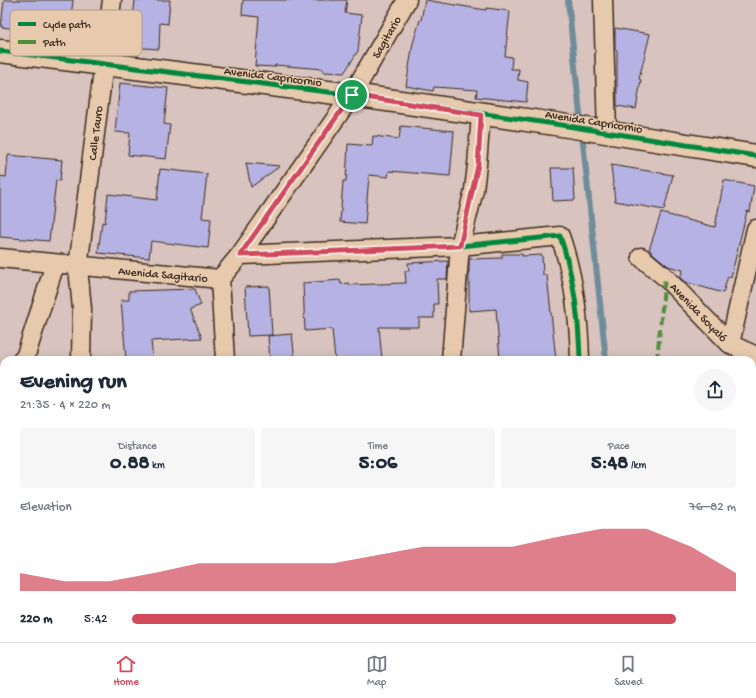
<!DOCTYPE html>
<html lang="en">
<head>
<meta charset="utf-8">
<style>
  :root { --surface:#fff; --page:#f6f6f7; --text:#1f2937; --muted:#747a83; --line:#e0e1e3; --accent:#d1495b }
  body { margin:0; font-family:"Gochi Hand",sans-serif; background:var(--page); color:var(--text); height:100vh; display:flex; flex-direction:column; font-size:15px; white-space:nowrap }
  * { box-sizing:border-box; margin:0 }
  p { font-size:13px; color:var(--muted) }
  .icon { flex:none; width:22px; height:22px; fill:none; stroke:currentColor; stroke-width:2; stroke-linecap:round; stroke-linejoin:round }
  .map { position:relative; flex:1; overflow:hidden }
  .side { position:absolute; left:0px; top:356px; width:756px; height:286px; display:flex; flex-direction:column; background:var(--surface); border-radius:12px 12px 0 0; box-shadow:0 2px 10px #0003 }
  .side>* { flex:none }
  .pin { position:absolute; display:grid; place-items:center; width:34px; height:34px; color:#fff; margin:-17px; border:2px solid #fff; border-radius:50%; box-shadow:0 1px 4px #0007 }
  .round { display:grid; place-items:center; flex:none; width:42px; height:42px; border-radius:21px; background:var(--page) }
  .head { display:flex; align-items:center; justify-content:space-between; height:68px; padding:0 20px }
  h1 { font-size:22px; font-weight:800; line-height:30px }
  .stats { display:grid; grid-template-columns:repeat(3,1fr); gap:6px; height:68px; padding:4px 20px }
  .stats div { display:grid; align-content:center; border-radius:4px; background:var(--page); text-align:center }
  .stats b { font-size:20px; font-weight:800 }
  .stats small { font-size:11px; font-weight:400 }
  .stats p { font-size:11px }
  .chart { height:112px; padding:8px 20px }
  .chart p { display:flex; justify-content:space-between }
  .chart svg { width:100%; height:72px; margin-top:4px; fill:var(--accent); opacity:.7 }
  ul { padding:0 20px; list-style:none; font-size:13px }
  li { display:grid; grid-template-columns:64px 48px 1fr; align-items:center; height:30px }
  li i { height:10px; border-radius:5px; background:var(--accent) }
  .menu { display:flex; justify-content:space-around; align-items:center; height:56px; border-top:1px solid var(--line); background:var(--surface); font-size:11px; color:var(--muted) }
  .menu a { display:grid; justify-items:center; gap:2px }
  .menu .on { color:var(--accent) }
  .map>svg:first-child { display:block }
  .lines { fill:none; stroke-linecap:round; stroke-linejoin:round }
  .stream { stroke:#6d8d9b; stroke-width:6 }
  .building { fill:#b6b3e4; stroke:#3b2a1e }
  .street-casing { stroke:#3b2a1e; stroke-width:21 }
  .secondary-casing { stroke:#3b2a1e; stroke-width:25 }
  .street { stroke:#e7caae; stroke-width:18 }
  .secondary { stroke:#e7caae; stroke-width:22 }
  .quiet { stroke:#4f8e3b; stroke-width:4; stroke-dasharray:8 4; stroke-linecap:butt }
  .cycleway-casing { stroke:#e7caae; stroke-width:8 }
  .cycleway { stroke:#00873e; stroke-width:5 }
  .route-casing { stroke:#fff; stroke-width:8 }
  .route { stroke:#d1495b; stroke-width:5 }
  .labels { text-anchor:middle; stroke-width:3; stroke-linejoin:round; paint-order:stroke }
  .street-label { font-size:12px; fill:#3b2a1e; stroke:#e7caae }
  .key { fill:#e7caae; stroke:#b39a83; stroke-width:1 }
  .key-label { font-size:11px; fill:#3b2a1e }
</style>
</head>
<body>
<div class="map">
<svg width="756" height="642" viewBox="0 0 756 642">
  <rect width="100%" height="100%" fill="#d8c3be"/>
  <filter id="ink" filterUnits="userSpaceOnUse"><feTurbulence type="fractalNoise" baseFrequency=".025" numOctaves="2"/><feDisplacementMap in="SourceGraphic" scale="8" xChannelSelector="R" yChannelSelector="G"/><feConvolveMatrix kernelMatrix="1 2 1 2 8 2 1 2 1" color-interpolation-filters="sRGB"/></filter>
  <g filter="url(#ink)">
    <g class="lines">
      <!-- stream -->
      <path class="stream" d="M568,0L581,124
        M582,133L606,360
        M651,638V642"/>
    </g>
    <!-- building -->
    <path class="building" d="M4,0H73L69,35L1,27Z
      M135,0H170L168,24L160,23L159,49L130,47Z
      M243,0H347L345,13L362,15L358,51L344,73L323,72V69L275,65V67L255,66L259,17L242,15Z
      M425,0L486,10V8L510,11L505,56L512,57L511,69H519L518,80L528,82L526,102L476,97L477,90L434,87L433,91L406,86L413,43L420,20H421Z
      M615,28L650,34L639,79L641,80L636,109L617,106V50L615,49Z
      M120,83L168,88L164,124L170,125L166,159L128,155L130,133L115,132Z
      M401,126L454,131L450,176L389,171L388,177L369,175L365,224L340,222L343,181H346L348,144L372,146L373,136L399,139Z
      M8,155L62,160L60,181L56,180L49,241L0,237V176L6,177Z
      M246,163L280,166L251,187Z
      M611,165L673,175L664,210L615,201Z
      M551,168H573L575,200L553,201Z
      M160,169L207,174L202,218L211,219L208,248L151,241L149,258L98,253L102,222L105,223L108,194L157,200Z
      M724,180L754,186L750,212L747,211L731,277L728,276L723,293L685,282L680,278L683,270L668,266L649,250L661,213L715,227Z
      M502,254H522V256L542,255L543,275H547L556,360H500L496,309L469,311V259L502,258Z
      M448,261L447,279H437L438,304H434V318H419V327H379L382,360H335L332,329L305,331L303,283L340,280L341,284L349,283V285L406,283L405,271H409L408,263Z
      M269,286L272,335L248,336L245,287Z
      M195,289L201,305L190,309L202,338L151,341L153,360H126L121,300H129V291Z
      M292,334L295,360H270L268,336Z"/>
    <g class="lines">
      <defs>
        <path id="street" d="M603,0L607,133
          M240,255L460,246L560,236C574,276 579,318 580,360
          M641,257L665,277L730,344L756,356
          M0,258L220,279
          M220,279L240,255L352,95L407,0
          M220,279L225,360
          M730,344L756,229
          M22,360L25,358L55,264
          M81,360L82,309L78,267L112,0
          M451,360L460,246L474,190L477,165L481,115
          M0,379L4,376
          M0,512L4,515
          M560,638L569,642
          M46,642L47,638
          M405,642L407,638
          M575,642L589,638"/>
        <path id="secondary" d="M0,51L352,95L555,124L756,156"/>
      </defs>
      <!-- street casing -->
      <use href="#street" class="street-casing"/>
      <!-- secondary casing -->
      <use href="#secondary" class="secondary-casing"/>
      <!-- street -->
      <use href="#street" class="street"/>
      <!-- secondary -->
      <use href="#secondary" class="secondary"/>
      <!-- quiet -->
      <path class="quiet" d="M657,360L665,277
        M680,638L681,642"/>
      <defs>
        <path id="cycleway" d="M0,51L352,95L555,124L756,156
          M240,255L460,246L560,236C574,276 579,318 580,360"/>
      </defs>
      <!-- cycleway casing -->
      <use href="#cycleway" class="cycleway-casing"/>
      <!-- cycleway -->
      <use href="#cycleway" class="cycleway"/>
    </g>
  </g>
  <g class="lines" filter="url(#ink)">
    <defs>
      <path id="route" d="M352,95L481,115L478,165L460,246L240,255Z"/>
    </defs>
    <!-- route casing -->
    <use href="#route" class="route-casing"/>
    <!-- route -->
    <use href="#route" class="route"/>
  </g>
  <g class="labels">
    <!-- street labels -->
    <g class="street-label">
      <text transform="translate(386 37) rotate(-60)" y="4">Sagitario</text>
      <text transform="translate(273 76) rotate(7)" y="4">Avenida Capricornio</text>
      <text transform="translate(594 121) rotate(9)" y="4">Avenida Capricornio</text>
      <text transform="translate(95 133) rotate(-83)" y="4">Calle Tauro</text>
      <text transform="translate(163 274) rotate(5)" y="4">Avenida Sagitario</text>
      <text transform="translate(699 312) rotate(46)" y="4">Avenida Soyaló</text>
    </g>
  </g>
  <!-- legend -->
  <rect x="10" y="10" width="132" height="46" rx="6" class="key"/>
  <rect x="18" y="22" width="18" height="4" fill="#00873e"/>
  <rect x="18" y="40" width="18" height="4" fill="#4f8e3b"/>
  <g class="key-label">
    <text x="43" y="28">Cycle path</text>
    <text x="43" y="46">Path</text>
  </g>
</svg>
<div class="pin" style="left:352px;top:95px;background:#1e9e55"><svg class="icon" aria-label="arrive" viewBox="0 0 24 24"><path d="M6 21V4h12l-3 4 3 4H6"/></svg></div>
<section class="side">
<div class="head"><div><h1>Evening run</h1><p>21:35 · 4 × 220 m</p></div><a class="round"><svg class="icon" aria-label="share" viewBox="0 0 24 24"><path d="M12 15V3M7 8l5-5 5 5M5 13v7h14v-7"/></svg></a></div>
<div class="stats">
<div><p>Distance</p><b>0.88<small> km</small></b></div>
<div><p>Time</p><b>5:06</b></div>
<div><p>Pace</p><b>5:48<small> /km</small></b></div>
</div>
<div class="chart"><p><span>Elevation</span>76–82 m</p>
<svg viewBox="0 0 160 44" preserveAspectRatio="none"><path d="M0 44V33L10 38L20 38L30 33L40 27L50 27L60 27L70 27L80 22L90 17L100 17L110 17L120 11L130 6L140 6L150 17L160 33V44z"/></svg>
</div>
<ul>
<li><b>220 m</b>5:42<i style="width:90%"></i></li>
</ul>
</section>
</div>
<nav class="menu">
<a class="on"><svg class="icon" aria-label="home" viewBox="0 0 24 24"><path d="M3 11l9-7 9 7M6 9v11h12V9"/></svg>Home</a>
<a><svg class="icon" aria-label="map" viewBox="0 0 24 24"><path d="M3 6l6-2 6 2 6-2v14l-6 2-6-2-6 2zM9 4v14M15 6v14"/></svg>Map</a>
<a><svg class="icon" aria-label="saved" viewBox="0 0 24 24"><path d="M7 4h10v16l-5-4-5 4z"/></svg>Saved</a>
</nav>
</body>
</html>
